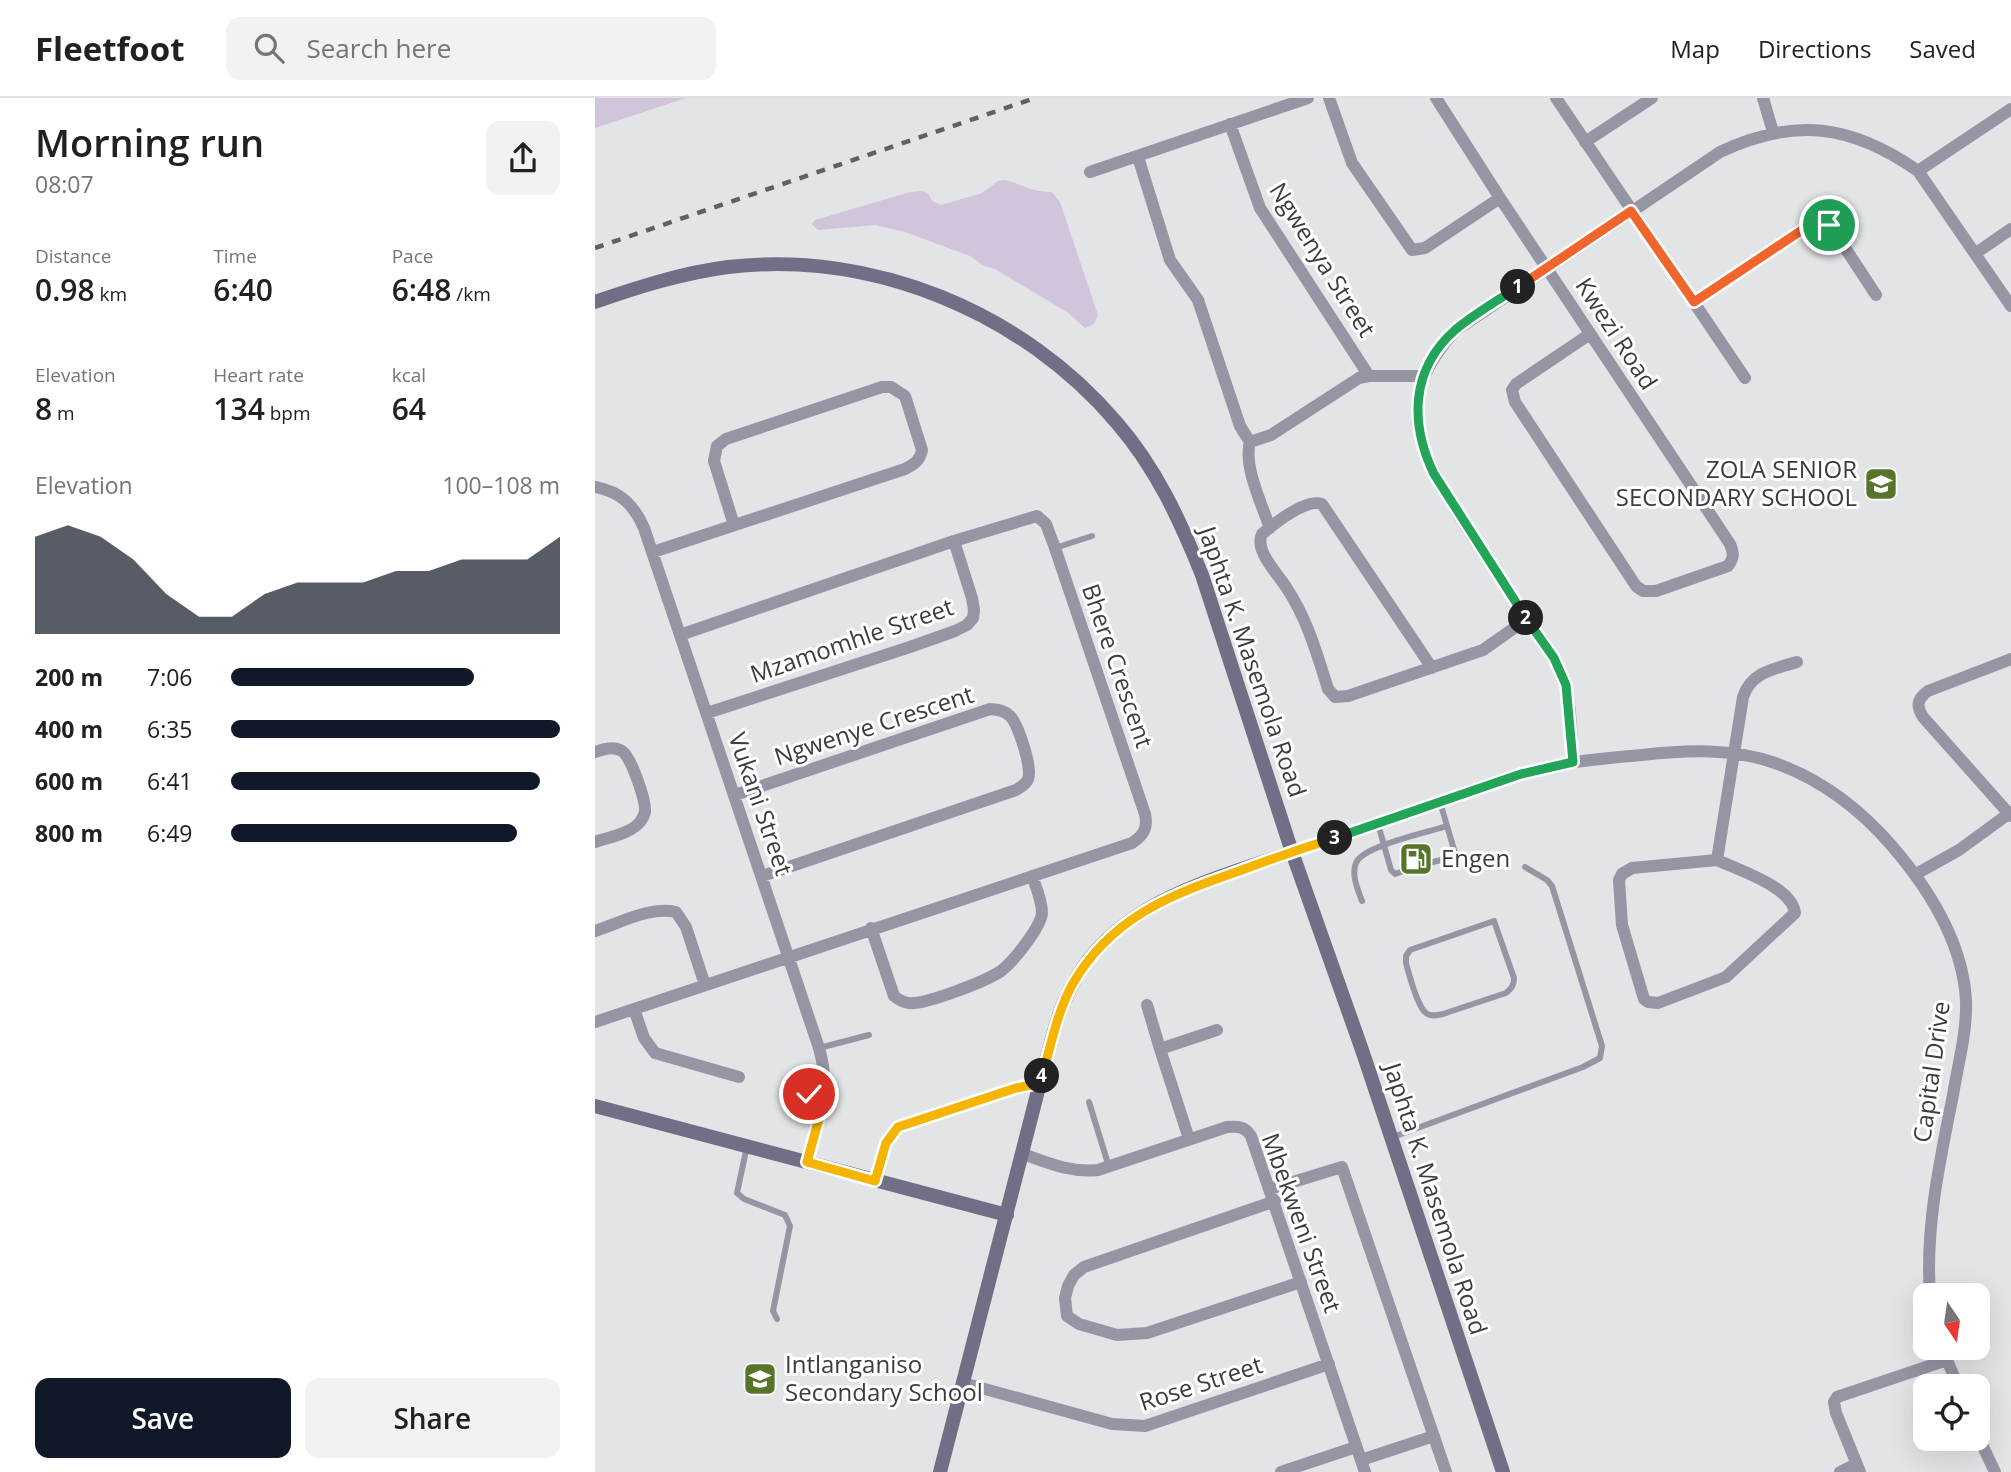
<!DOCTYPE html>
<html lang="en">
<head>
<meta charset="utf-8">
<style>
  :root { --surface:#fff; --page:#f2f2f2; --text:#202124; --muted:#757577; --line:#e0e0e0; --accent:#111827 }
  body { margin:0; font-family:"Open Sans",sans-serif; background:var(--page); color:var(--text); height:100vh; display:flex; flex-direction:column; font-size:26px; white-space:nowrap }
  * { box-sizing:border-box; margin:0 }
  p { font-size:23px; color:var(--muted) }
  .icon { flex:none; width:38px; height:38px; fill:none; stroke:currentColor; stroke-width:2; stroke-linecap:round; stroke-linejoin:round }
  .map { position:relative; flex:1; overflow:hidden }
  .panel { display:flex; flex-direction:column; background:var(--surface); width:595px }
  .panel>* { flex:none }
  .needle { width:46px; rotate:167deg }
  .fabs { position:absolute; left:1318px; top:1185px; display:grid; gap:14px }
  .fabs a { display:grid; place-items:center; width:77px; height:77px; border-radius:14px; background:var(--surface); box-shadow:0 7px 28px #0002; font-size:35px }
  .pin { position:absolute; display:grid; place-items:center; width:60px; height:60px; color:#fff; margin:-30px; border:4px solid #fff; border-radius:50%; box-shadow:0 2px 7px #0007 }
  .km { position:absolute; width:35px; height:35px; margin:-18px; border-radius:50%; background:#222; color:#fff; font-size:19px; line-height:35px; text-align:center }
  .round { display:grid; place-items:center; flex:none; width:74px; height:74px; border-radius:14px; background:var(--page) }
  .summary { display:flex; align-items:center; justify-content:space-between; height:119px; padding:0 35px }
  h1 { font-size:38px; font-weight:600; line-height:52px }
  .stats { display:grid; grid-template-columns:repeat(3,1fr); gap:10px; height:119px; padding:7px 35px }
  .stats div { display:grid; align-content:center }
  .stats b { font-size:30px; font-weight:600 }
  .stats small { font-size:19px; font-weight:400 }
  .stats p { font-size:19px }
  .chart { height:196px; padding:14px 35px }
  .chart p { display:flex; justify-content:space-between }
  .chart svg { width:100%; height:126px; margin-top:7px; fill:var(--accent); opacity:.7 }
  .button { display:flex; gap:14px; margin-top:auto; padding:14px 35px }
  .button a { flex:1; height:80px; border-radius:14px; background:var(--accent); color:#fff; font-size:28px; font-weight:600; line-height:80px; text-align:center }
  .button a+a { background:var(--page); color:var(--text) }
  ul { padding:0 35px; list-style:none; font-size:23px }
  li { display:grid; grid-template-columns:112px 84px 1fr; align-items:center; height:52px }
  li i { height:18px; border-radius:9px; background:var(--accent) }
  header { display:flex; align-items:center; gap:42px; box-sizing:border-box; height:98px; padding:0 35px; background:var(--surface); border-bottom:2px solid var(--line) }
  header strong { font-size:33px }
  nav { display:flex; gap:38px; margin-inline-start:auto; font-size:24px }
  .search { width:490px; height:63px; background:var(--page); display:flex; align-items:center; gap:18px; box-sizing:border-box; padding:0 24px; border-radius:14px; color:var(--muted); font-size:26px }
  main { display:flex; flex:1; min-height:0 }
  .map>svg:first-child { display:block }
  .green { fill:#d0c5da }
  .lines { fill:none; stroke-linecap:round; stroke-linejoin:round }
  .lane { stroke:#9596a4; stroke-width:6 }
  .street { stroke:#9596a4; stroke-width:12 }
  .secondary { stroke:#6f7085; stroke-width:14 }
  .rail { stroke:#606162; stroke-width:4.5; stroke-dasharray:9 9; stroke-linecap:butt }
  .split-1-casing { stroke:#fff; stroke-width:14 }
  .split-2-casing { stroke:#fff; stroke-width:14 }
  .split-3-casing { stroke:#fff; stroke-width:14 }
  .split-4-casing { stroke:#fff; stroke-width:14 }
  .split-5-casing { stroke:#fff; stroke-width:14 }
  .split-1 { stroke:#f0652b; stroke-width:9 }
  .split-2 { stroke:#22a559; stroke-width:9 }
  .split-3 { stroke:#22a559; stroke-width:9 }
  .split-4 { stroke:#f5b400; stroke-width:9 }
  .split-5 { stroke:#f5b400; stroke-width:9 }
  .labels { text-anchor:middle; stroke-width:6; stroke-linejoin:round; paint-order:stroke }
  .street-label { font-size:24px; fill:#3b3c3d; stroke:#fff }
  .poi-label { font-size:24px; fill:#3b3c3d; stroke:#fff; text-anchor:start }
</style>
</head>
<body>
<header>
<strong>Fleetfoot</strong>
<div class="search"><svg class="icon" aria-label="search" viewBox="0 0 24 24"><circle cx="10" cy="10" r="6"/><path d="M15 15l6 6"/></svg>Search here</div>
<nav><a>Map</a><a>Directions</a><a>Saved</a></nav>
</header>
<main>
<section class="panel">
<div class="summary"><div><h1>Morning run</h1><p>08:07</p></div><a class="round"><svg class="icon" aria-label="share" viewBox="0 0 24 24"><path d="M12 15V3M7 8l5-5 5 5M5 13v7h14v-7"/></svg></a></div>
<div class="stats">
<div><p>Distance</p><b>0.98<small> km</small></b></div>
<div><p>Time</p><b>6:40</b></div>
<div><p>Pace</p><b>6:48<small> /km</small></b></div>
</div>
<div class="stats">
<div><p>Elevation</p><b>8<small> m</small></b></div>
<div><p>Heart rate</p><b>134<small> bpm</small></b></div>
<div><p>kcal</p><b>64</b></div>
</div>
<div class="chart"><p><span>Elevation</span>100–108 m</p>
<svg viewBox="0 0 160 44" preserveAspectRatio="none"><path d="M0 44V10L10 6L20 10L30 18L40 30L50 38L60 38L70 30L80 26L90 26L100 26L110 22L120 22L130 18L140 18L150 18L160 10V44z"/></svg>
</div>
<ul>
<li><b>200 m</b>7:06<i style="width:74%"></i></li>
<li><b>400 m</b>6:35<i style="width:100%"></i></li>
<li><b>600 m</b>6:41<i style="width:94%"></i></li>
<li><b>800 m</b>6:49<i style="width:87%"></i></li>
</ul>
<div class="button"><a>Save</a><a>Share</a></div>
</section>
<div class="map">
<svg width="1416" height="1374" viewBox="0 0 1416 1374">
  <rect width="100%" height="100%" fill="#e2e4e6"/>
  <!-- green -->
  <path class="green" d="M0,0H91L0,30Z
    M409,82C427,86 439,95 457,94L465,104L503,217L499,226L490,230L472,214L400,171L387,167L375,158L310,134L280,127L223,132L217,126L220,122L315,94L326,93L333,95L337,103L346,107L387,95L403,83Z"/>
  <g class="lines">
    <!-- lane -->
    <path class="lane" d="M460,450L497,438
      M783,726L796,772L800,776L814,771
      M830,766L854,760L860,755L845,704
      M767,803C763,792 756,777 761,765C767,748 834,734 852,728
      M899,823L919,880C919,887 917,890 911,895L848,916C842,917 836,919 831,915C822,908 814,876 811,865V858L815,852Z
      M224,950L274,937
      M193,991L228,998
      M494,1004L514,1069
      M798,1039L988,969L1005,960L1007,948L957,788L952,782L930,769
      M152,1048L142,1095L149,1101L190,1117L195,1128L178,1213L182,1221
      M280,1082L291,1045L303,1029L421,990L443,986"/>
    <!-- street -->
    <path class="street" d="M734,0L757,65L817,152L830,150L905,100
      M841,0L905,100L1135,446C1139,455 1139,460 1133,468L1061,493H1048L1041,488L920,304L917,292L921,286L995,236
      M961,0L1150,280
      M1168,0L1178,34
      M635,26L665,110L774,278
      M990,44L1057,0
      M543,59L575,162L603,202L645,328L655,344
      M1323,73L1416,11
      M495,74L713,0
      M1381,155L1416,131
      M1099,204L1213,128L1228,124L1239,133L1281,197
      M655,344L676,337L764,280L774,278H828
      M655,344C648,367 667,407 675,430
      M0,389C26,394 39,407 49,430L224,950C237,996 224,1020 212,1064
      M58,454L310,371C319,366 325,363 327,352L310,298L296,289H287L131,341L122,348L119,363L139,427
      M1416,561L1333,593C1322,601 1321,608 1328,619L1416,718
      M837,570L727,406C711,400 680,425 667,436C659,452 682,475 691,489C712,520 722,556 733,591L740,599L753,598L888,552L932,521
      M112,615L315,549L360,533L372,527L378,520L379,512L377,500L359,443
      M0,654C9,651 18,648 27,653C36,659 51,702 50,714C49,718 48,720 45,724C35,736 14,739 0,744
      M978,664C976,635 977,602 966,575C959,555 944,538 932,521C909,487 887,453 865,419C822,348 797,303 860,233L1125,54C1199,19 1256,26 1323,73L1416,208
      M140,697L395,611C403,612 409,612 415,618C423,626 438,671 433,681C431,687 425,689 421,692L167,778
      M697,754C745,738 793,722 841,705C878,692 914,678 953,669C984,662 1015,660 1047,657C1091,652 1138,650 1180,665C1228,682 1265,711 1297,748C1334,791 1368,844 1371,903C1372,934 1363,966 1358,997C1345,1062 1330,1130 1335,1197
      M1122,762C1144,772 1197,789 1200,815L1131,879L1063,905L1053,904L1049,901L1027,827L1024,782L1027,776L1037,770Z
      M1122,762L1148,599C1156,574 1179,571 1202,564
      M1321,776L1364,752L1416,714
      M276,830L299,898C305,903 311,906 319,905C336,904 392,883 406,873C418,864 446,829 447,815C447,802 441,789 437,778
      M0,833C25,825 55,808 81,814L91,829L110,887
      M552,907L565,951
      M39,911L49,940L60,955L144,979
      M0,924L537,745C549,737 553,730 550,716L460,450L451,426L442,418L359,443L85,537
      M594,1041L565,951L622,932
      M428,1056C453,1065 476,1075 503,1072L632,1029C644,1028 650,1029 656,1038L770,1374
      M675,1091L747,1069L851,1374
      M680,1103L489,1169L479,1177L473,1188L470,1200L472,1218L484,1226L522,1237L552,1235L706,1184
      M1347,1250L1363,1288
      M368,1285L517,1326L550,1328L734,1266
      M1382,1336L1400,1374
      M766,1362L839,1338
      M686,1374L761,1349
      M1245,1374L1261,1366
      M1265,1374L1241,1315L1239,1304L1242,1299L1352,1262"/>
    <!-- secondary -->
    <path class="secondary" d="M0,204C43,189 87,175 133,169C278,152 428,214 522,325C561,370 585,422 607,477L697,754L767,952L908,1374
      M0,1008L412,1117
      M345,1374L445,985C453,958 458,930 469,904C509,807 609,785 697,754"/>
    <!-- rail -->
    <path class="rail" d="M0,150L440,0"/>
  </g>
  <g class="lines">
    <defs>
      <path id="split-1" d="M923,189L1036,113L1099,204L1213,128L1228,124L1234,127"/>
      <path id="split-2" d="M923,189C902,203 879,216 860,232C815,272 815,326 839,376L931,520"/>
      <path id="split-3" d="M740,740L926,676L978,664L971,587L959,560L931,520"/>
      <path id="split-4" d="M447,978C456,947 462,915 477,887C516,819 575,797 644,773C676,761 708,750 740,740"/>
      <path id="split-5" d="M214,996L230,999L212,1064L280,1083L291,1045L303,1029L421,990L445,985L447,978"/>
    </defs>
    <!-- split-1 casing -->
    <use href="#split-1" class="split-1-casing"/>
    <!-- split-2 casing -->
    <use href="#split-2" class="split-2-casing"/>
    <!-- split-3 casing -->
    <use href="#split-3" class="split-3-casing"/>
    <!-- split-4 casing -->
    <use href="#split-4" class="split-4-casing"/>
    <!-- split-5 casing -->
    <use href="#split-5" class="split-5-casing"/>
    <!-- split-1 -->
    <use href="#split-1" class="split-1"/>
    <!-- split-2 -->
    <use href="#split-2" class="split-2"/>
    <!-- split-3 -->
    <use href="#split-3" class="split-3"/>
    <!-- split-4 -->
    <use href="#split-4" class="split-4"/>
    <!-- split-5 -->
    <use href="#split-5" class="split-5"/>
  </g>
  <!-- icons -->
  <defs>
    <symbol id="school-square" viewBox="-11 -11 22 22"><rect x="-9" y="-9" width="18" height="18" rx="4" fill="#57752a" stroke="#fff"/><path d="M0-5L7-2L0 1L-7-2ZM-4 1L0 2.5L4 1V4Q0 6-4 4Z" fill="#fff"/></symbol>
    <symbol id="fuel-square" viewBox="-11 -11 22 22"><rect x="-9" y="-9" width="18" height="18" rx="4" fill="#57752a" stroke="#fff"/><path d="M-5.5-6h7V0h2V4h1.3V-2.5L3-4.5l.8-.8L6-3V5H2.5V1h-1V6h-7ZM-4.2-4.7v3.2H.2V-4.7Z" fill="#fff"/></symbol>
  </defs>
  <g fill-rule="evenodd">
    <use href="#school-square" x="1267" y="367" width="38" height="38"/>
    <use href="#fuel-square" x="802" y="742" width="38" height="38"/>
    <use href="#school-square" x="146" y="1262" width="38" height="38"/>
  </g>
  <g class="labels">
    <!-- street labels -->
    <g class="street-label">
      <text transform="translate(727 162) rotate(58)" y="8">Ngwenya Street</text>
      <text transform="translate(1021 236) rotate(57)" y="8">Kwezi Road</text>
      <text transform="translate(257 543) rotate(-19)" y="8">Mzamomhle Street</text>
      <text transform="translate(657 564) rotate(71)" y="8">Japhta K. Masemola Road</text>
      <text transform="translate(522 568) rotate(71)" y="8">Bhere Crescent</text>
      <text transform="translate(279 628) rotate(-18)" y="8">Ngwenye Crescent</text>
      <text transform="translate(165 706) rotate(71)" y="8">Vukani Street</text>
      <text transform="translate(1337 974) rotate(-82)" y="8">Capital Drive</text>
      <text transform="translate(840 1101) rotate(72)" y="8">Japhta K. Masemola Road</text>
      <text transform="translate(706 1125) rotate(70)" y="8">Mbekweni Street</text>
      <text transform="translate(606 1286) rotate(-18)" y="8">Rose Street</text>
    </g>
    <!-- poi labels -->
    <g class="poi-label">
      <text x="1262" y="380" text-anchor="end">ZOLA SENIOR<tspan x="1262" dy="28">SECONDARY SCHOOL</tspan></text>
      <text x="846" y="769">Engen</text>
      <text x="190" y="1275">Intlanganiso<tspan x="190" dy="28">Secondary School</tspan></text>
    </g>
  </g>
</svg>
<div class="fabs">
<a><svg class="needle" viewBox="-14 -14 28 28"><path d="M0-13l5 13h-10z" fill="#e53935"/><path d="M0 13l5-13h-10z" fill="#757577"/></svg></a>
<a><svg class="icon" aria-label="locate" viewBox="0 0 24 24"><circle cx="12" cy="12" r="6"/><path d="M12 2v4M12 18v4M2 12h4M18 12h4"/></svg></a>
</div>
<div class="pin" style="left:1234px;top:127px;background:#1e9e55"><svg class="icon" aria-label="arrive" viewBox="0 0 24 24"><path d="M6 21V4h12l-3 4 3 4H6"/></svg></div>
<div class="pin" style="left:214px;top:996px;background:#d93025"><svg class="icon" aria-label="check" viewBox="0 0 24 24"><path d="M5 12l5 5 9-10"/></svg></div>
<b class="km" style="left:923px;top:189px">1</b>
<b class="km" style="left:931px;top:520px">2</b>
<b class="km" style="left:740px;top:740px">3</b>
<b class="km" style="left:447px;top:978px">4</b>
</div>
</main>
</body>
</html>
